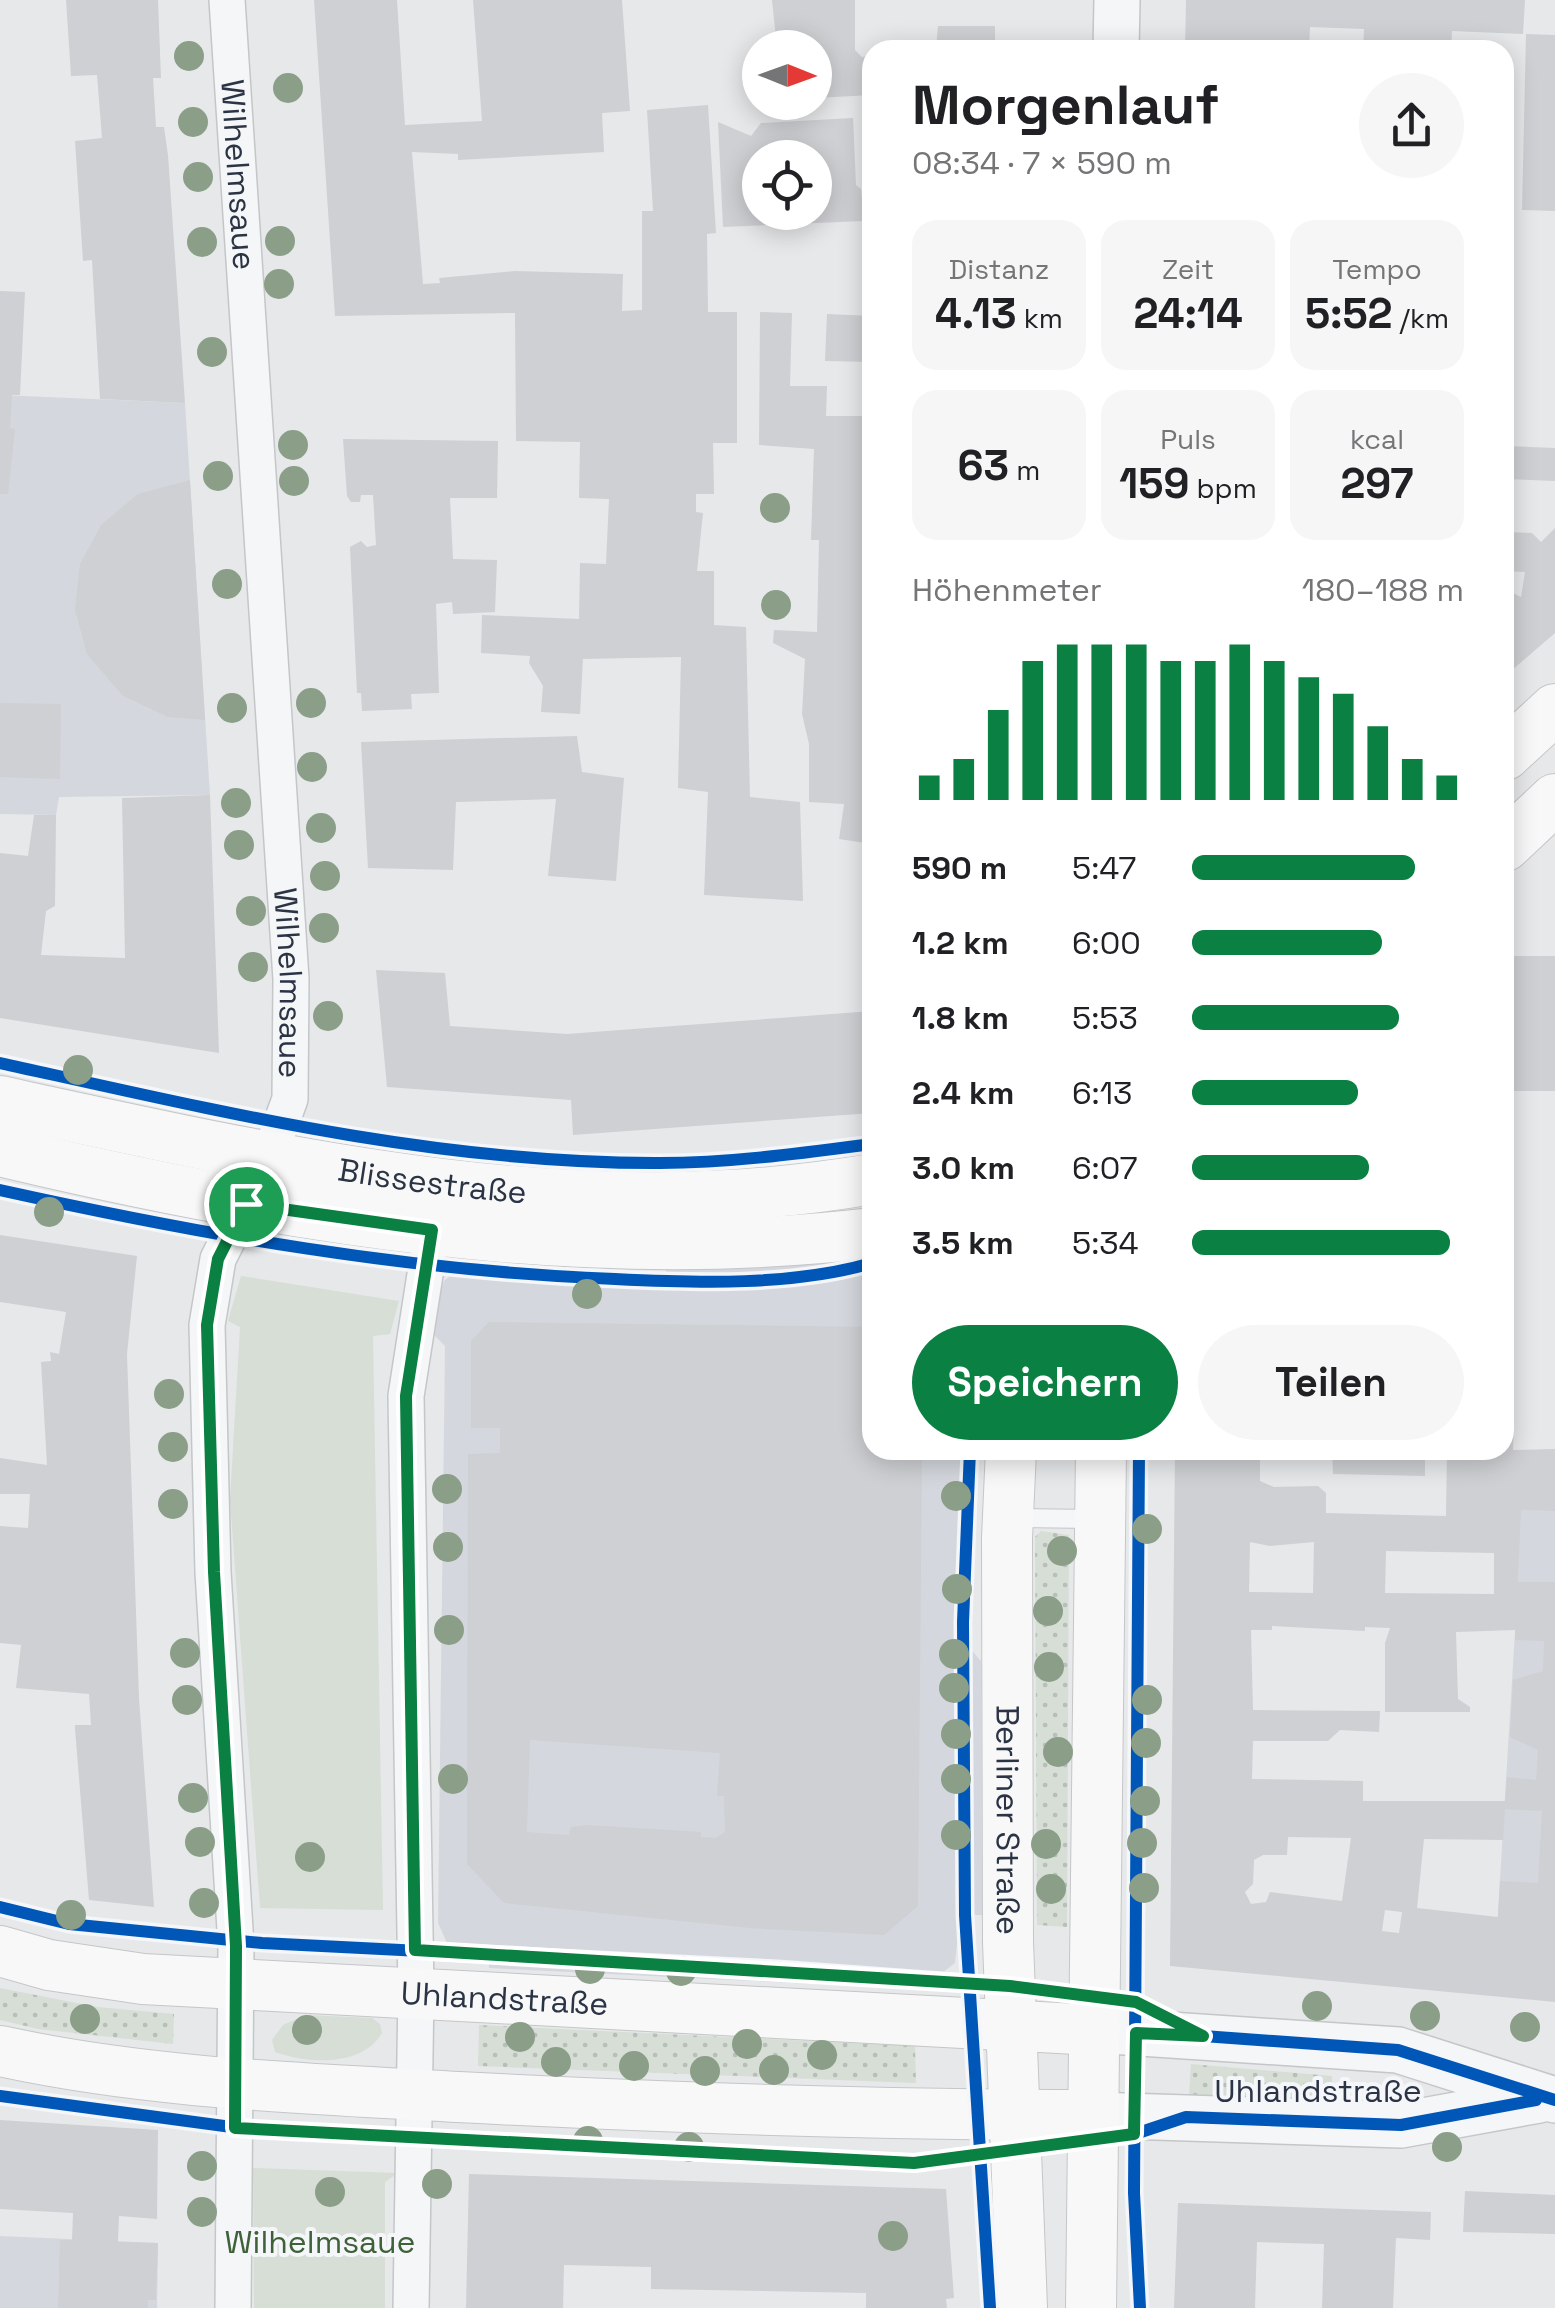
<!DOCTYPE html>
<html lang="de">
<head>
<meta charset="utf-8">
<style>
  :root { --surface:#fff; --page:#f6f6f6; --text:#202124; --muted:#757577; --accent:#0b8043 }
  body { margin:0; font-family:"Space Grotesk",sans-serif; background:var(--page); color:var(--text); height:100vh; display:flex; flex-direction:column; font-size:38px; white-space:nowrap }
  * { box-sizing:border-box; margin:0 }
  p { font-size:32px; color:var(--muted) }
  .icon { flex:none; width:55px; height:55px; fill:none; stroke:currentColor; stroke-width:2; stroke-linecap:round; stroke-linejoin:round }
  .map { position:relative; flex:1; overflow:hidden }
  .side { position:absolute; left:862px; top:40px; width:652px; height:1420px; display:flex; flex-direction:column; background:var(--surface); border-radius:30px; box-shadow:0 5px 25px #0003 }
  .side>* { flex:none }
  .needle { width:65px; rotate:91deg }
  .controls { position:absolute; left:742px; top:30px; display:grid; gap:20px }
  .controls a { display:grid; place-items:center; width:90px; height:90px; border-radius:50%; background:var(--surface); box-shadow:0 5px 25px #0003; font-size:50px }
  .pin { position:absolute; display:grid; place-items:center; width:85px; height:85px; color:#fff; margin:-42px; border:5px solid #fff; border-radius:50%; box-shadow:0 2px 10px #0007 }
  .round { display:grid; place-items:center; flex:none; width:105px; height:105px; border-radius:52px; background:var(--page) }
  .overview { display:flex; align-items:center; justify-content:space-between; height:170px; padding:0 50px }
  h1 { font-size:55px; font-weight:700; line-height:75px }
  .figures { display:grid; grid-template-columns:repeat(3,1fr); gap:15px; height:170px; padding:10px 50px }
  .figures div { display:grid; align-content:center; border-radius:25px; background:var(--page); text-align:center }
  .figures b { font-size:42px; font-weight:700 }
  .figures small { font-size:28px; font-weight:400 }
  .figures p { font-size:28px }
  .chart { height:280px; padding:20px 50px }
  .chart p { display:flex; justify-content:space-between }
  .chart svg { width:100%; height:180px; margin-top:10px; stroke:var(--accent); stroke-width:6 }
  .action { display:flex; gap:20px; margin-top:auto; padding:20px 50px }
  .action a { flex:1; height:115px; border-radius:60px; background:var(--accent); color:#fff; font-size:40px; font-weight:700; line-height:115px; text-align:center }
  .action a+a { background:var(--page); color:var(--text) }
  ul { padding:0 50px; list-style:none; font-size:32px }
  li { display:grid; grid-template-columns:160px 120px 1fr; align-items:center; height:75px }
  li i { height:25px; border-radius:12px; background:var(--accent) }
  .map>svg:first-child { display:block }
  .built { fill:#d4d7dd }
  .grass { fill:url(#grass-dots) }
  .green { fill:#d6ded6 }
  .building { fill:#ced0d3; fill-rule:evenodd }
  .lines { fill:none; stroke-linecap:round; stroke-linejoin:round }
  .service-casing { stroke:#c4c6c8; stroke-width:20 }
  .minor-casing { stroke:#c4c6c8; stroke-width:38 }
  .tertiary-casing { stroke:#c4c6c8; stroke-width:48 }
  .secondary-casing { stroke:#c4c6c8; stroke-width:52 }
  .service { stroke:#f5f6f7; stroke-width:18 }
  .minor { stroke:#f5f6f7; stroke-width:35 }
  .tertiary { stroke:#f5f6f7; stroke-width:45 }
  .secondary { stroke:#f8f8f8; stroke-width:50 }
  .cycleway-casing { stroke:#f4f6f9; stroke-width:19 }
  .cycleway { stroke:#0057b8; stroke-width:12 }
  .tree { fill:#8a9e88 }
  .route-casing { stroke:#fff; stroke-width:20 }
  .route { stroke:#0b8043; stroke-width:12 }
  .labels { text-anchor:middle; stroke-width:8; stroke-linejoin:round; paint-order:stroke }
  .street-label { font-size:32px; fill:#2b3445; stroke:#f4f6f9 }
  .park-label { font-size:32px; fill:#3f6138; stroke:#f4f6f9 }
</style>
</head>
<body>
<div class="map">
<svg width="1555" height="2308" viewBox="0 0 1555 2308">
  <defs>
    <pattern id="grass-dots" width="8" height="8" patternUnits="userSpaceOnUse" patternTransform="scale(2.5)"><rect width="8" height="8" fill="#d6ded6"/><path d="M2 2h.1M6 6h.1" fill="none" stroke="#b8bfb9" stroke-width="1.8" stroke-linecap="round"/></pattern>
  </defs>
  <rect width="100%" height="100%" fill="#e6e8ea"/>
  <!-- built -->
  <path class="built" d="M0,395L185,403L210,795L59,797L56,815L0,814Z
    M872,1251V1450H976L968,1646L981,1661L982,1915H960L955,1963L943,1972L913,1970V1989L489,1968V1949L448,1945L438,1923L445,1346L429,1330L444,1281L451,1275L664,1286L666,1269Z
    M1555,1449V2001L1493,1995L1518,1582L1521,1451Z
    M0,2236L158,2243L157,2308H0Z"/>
  <!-- grass -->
  <path class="grass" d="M1041,1531L1069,1535L1067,1927L1037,1925L1035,1537Z
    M0,1988L97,2007L174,2014L173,2044L38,2029L0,2020Z
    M479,2025L915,2046L916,2083L478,2066Z
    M1191,2064L1332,2076L1333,2101L1189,2096Z"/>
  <!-- green -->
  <path class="green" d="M241,1276L399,1301L390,1334L373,1336L383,1910L260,1908L230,1500L240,1327L228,1321Z
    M306,2015L372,2018L380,2024L382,2033C362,2067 308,2064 275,2052L272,2040L283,2025Z
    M253,2168L398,2173L385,2182V2308H254Z"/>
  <!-- building -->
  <path class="building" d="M66,0H158L161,78H153L156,127H164L168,155L185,403L100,399L92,260L83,261L75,141L102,138L97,75L71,76Z
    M314,0H397L405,125L482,121L473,0H622L630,111L602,113L604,152L458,160V154L412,152L423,284L440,283L439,278L515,271L623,274L622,311L642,310V211H653L647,110L708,105L716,233L707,234L708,312H737V443H713L714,494H696V512L703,513L697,571H714V625L746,627L750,797L800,802L803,901L704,895L708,792L678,788L681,657L583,659L580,714L541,712L543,686L529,663L530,656L481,653L482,615L579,619L580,563L606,564L609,499L579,498L580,442L516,441L515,313L335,316Z
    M772,0H855V50L862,57L872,56V95L815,98V48H777Z
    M1186,0H1525L1523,34L1452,31L1451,50H1363L1364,29L1310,27L1309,50H1185Z
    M938,26H995V50H936Z
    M1526,34L1555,35V211L1522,210Z
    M853,118L856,185L861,189L864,221L723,227L718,122L751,136L761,123ZM760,158H815V212H760Z
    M872,223V274H864L863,224Z
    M0,291L25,292L20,395H12L10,428L15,429L8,494H0Z
    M760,312L792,313L790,386H827L826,416H872V844L839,839L844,804L809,802V744L802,714L805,659L773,643L774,630L817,632L819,540H811L814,449L759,445Z
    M827,314L872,316V362L825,361Z
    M343,439L498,441L497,498H450L453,559L497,560L495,612L453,614L452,602L436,604L439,693L411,694L412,709L362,711L361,693H357L350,547L361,541L367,547L376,545L373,495H361L360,502H351L347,496Z
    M1505,446L1555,448V481L1505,479Z
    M190,480L205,720L168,717L123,696L87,654L75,610L80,564L101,525L138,494Z
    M1555,528V633L1505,676V598L1513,593L1521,597L1525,572L1505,571V532L1532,533L1541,542Z
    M0,703L61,704L60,779L0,777Z
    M577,736L582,772L624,778L616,881L548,876L556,799L456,802L453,870L368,868L361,742Z
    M210,795L219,1053L0,1018V853L28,856L34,815H56L55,906L46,911L41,955L125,958L122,798Z
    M1505,956H1555V1091H1505Z
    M376,970L445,973L450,1026L567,1034L872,1011V1113L573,1135L571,1100L387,1087Z
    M0,1235L137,1256L127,1354L139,1698L154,1907L89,1900L75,1729V1725H91L89,1694L16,1688L21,1645L0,1643V1526L28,1528L30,1494H0V1458L47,1465L41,1362L51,1361L50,1352L59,1354L66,1312L0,1302Z
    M489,1322L872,1327V1450H922L918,1906L884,1935L750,1928L504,1903L467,1864L468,1454L500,1453V1428H471V1341ZM530,1740L720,1753L717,1796H724L725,1832L716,1838L701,1837V1832L588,1825L571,1827L569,1835L527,1832Z
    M1505,1420H1514L1513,1450L1555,1449V1511L1521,1510L1518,1582H1555V2002L1170,1966L1175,1450H1260V1481L1274,1487L1318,1486L1326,1493V1513L1446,1516L1447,1450H1505ZM1250,1542L1270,1546L1314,1542L1313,1593L1249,1592ZM1386,1551L1494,1553V1594L1385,1593ZM1272,1626L1365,1631V1627L1390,1628L1385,1643V1712H1470V1707L1458,1699L1456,1632L1515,1630V1640L1544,1641L1543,1671L1513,1680L1510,1737L1538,1750L1536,1780L1507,1777L1505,1801H1363V1781L1252,1779L1253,1741H1328L1340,1730L1379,1732L1380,1711L1253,1710L1251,1630H1272ZM1505,1809L1542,1811L1538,1883L1500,1881L1498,1917L1417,1908L1424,1839L1503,1840ZM1288,1837L1351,1838L1342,1901L1270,1892L1266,1902L1251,1904L1245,1892L1253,1884L1254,1860L1263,1855H1287ZM1385,1910L1402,1912L1399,1933L1382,1931Z
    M1332,1450H1425V1476L1333,1474Z
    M0,2120L158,2130L157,2219L119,2216L118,2242L158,2243L156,2300H148V2308H58L60,2240H72L73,2213L0,2209Z
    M469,2174L946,2189L954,2298L946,2299L947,2308H866V2293L651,2289V2267L564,2265L563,2308H466Z
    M1465,2191L1555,2195V2234L1463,2232Z
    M1178,2203L1431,2212L1430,2240L1396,2238L1393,2308H1322L1324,2244L1257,2242L1255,2308H1174Z"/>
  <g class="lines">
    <defs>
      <path id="service" d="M1011,1518L1095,1519"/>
      <g id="minor">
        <path id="s1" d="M227,0L291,979L290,1099L268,1159L218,1259L207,1325L213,1572L236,1946L233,2308"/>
        <path d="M411,2308L416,1991L406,1396L432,1230"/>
      </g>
      <path id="tertiary" d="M1116,50L1117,0
        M1095,2030L1398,2050L1555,2100
        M1094,2115L1401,2125L1539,2100"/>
      <g id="secondary">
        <path d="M1505,755L1555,709"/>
        <path d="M1505,846L1555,799"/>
        <path id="s2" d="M0,1101C289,1164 576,1230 872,1179"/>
        <path d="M0,1151C285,1219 579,1267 872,1233"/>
        <path id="s3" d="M1011,1450L1007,1538L1008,1942L1022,2308"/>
        <path id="s4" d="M0,1951L49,1965L143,1979L1095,2030"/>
        <path d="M0,2051C151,2084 305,2088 458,2097C670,2108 882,2115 1094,2115"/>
        <path d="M1091,2308L1101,1450"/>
      </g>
    </defs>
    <!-- service casing -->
    <use href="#service" class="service-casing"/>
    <!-- minor casing -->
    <use href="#minor" class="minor-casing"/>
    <!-- tertiary casing -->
    <use href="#tertiary" class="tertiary-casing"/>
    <!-- secondary casing -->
    <use href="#secondary" class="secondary-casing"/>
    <!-- service -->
    <use href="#service" class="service"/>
    <!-- minor -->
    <use href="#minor" class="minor"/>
    <!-- tertiary -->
    <use href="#tertiary" class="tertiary"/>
    <!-- secondary -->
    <use href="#secondary" class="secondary"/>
    <defs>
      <path id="cycleway" d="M0,1063C218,1111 436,1164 660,1163C730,1163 803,1153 872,1144
        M0,1190C204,1235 406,1271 615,1279C698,1283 793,1286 872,1263
        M970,1450L963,1622L965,1915L990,2308
        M1139,1450L1134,2193L1140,2308
        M0,1907L69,1924L262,1943L777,1969L1010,1986L1135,2002L1203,2036L1398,2050L1555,2100
        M0,2096L254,2130L916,2163L1135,2134L1186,2117L1401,2125L1536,2100"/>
    </defs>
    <!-- cycleway casing -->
    <use href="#cycleway" class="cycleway-casing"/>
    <!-- cycleway -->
    <use href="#cycleway" class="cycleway"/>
  </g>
  <!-- trees -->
  <g class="tree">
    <circle cx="189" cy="56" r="15"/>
    <circle cx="288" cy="88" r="15"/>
    <circle cx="193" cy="122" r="15"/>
    <circle cx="198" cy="177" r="15"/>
    <circle cx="280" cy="241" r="15"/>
    <circle cx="202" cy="242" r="15"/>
    <circle cx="279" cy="284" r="15"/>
    <circle cx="212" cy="352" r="15"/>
    <circle cx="293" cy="445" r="15"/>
    <circle cx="218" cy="476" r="15"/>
    <circle cx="294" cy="481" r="15"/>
    <circle cx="775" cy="508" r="15"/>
    <circle cx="227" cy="584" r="15"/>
    <circle cx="776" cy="605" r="15"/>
    <circle cx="311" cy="703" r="15"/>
    <circle cx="232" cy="708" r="15"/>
    <circle cx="312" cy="767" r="15"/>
    <circle cx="236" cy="803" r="15"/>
    <circle cx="321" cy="828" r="15"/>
    <circle cx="239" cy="845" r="15"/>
    <circle cx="325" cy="876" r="15"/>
    <circle cx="251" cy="911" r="15"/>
    <circle cx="324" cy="928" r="15"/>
    <circle cx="253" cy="967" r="15"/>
    <circle cx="328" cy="1016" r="15"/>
    <circle cx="78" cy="1070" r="15"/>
    <circle cx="49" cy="1212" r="15"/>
    <circle cx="587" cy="1294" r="15"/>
    <circle cx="169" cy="1394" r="15"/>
    <circle cx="173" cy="1447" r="15"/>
    <circle cx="447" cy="1489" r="15"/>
    <circle cx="956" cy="1496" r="15"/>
    <circle cx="173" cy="1504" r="15"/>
    <circle cx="1147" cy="1529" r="15"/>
    <circle cx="448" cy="1547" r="15"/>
    <circle cx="1062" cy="1551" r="15"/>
    <circle cx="957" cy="1589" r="15"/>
    <circle cx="1048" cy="1611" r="15"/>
    <circle cx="449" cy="1630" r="15"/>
    <circle cx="185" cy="1653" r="15"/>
    <circle cx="954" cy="1654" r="15"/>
    <circle cx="1049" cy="1667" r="15"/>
    <circle cx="954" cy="1688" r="15"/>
    <circle cx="187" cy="1700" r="15"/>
    <circle cx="1147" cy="1700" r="15"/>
    <circle cx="956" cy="1734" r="15"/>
    <circle cx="1146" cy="1743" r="15"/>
    <circle cx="1058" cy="1752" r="15"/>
    <circle cx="453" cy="1779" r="15"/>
    <circle cx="956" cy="1779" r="15"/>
    <circle cx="193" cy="1798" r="15"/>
    <circle cx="1145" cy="1801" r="15"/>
    <circle cx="956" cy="1835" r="15"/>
    <circle cx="200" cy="1842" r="15"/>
    <circle cx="1142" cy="1843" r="15"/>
    <circle cx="1046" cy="1844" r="15"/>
    <circle cx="310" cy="1857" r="15"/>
    <circle cx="1144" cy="1888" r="15"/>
    <circle cx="1051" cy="1889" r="15"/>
    <circle cx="204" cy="1903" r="15"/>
    <circle cx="71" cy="1915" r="15"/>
    <circle cx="590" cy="1969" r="15"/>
    <circle cx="681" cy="1971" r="15"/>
    <circle cx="1317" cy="2006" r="15"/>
    <circle cx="1425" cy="2016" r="15"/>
    <circle cx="85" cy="2019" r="15"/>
    <circle cx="1525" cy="2027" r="15"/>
    <circle cx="307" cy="2030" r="15"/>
    <circle cx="520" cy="2037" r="15"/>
    <circle cx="747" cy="2044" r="15"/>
    <circle cx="822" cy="2055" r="15"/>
    <circle cx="556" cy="2062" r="15"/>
    <circle cx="634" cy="2066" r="15"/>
    <circle cx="774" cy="2070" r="15"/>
    <circle cx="705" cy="2071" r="15"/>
    <circle cx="588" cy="2141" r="15"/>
    <circle cx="689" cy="2147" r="15"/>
    <circle cx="1447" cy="2147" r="15"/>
    <circle cx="202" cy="2166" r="15"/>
    <circle cx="437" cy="2184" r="15"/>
    <circle cx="330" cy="2192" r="15"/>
    <circle cx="202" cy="2212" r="15"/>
    <circle cx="893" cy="2236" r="15"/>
  </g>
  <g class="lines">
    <defs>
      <path id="route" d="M246,1204L432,1230L406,1396L415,1950L1010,1986L1136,2002L1203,2036L1136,2033L1134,2134L914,2163L235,2128L236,1946L214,1572L207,1325L218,1259Z"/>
    </defs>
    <!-- route casing -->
    <use href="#route" class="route-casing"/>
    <!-- route -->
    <use href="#route" class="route"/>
  </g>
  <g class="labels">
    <!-- street labels -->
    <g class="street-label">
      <text dy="11" stroke="none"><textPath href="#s1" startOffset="175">Wilhelmsaue</textPath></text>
      <text dy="11" stroke="none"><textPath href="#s1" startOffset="985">Wilhelmsaue</textPath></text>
      <text dy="11" stroke="none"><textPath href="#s2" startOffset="440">Blissestraße</textPath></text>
      <text dy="11" stroke="none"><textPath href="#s3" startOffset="370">Berliner Straße</textPath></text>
      <text dy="11" stroke="none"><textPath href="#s4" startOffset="508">Uhlandstraße</textPath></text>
      <text x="1318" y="2102">Uhlandstraße</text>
    </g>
    <!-- park labels -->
    <g class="park-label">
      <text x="320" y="2253">Wilhelmsaue</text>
    </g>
  </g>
</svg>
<div class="controls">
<a><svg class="needle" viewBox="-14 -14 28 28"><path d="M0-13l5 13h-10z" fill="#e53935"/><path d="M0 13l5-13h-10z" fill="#757577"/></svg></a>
<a><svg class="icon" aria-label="locate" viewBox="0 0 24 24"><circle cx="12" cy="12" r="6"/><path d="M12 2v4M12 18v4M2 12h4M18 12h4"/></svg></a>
</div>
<div class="pin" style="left:246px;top:1204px;background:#1e9e55"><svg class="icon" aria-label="arrive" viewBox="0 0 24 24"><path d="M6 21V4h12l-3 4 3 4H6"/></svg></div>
<section class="side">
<div class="overview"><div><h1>Morgenlauf</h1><p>08:34 · 7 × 590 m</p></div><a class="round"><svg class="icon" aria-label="share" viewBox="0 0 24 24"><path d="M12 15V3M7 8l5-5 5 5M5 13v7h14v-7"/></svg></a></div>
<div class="figures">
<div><p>Distanz</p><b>4.13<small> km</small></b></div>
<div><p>Zeit</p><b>24:14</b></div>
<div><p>Tempo</p><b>5:52<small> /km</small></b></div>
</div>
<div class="figures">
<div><b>63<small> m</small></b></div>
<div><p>Puls</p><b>159<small> bpm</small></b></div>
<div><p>kcal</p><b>297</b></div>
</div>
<div class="chart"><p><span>Höhenmeter</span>180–188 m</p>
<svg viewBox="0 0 160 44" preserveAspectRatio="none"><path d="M5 44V38M15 44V34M25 44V22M35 44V10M45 44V6M55 44V6M65 44V6M75 44V10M85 44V10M95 44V6M105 44V10M115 44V14M125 44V18M135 44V26M145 44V34M155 44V38"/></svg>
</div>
<ul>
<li><b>590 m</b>5:47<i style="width:82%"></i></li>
<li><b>1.2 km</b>6:00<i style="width:70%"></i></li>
<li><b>1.8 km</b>5:53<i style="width:76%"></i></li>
<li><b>2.4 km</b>6:13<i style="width:61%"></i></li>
<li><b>3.0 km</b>6:07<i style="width:65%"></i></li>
<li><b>3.5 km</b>5:34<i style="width:95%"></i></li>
</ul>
<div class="action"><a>Speichern</a><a>Teilen</a></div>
</section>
</div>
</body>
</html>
